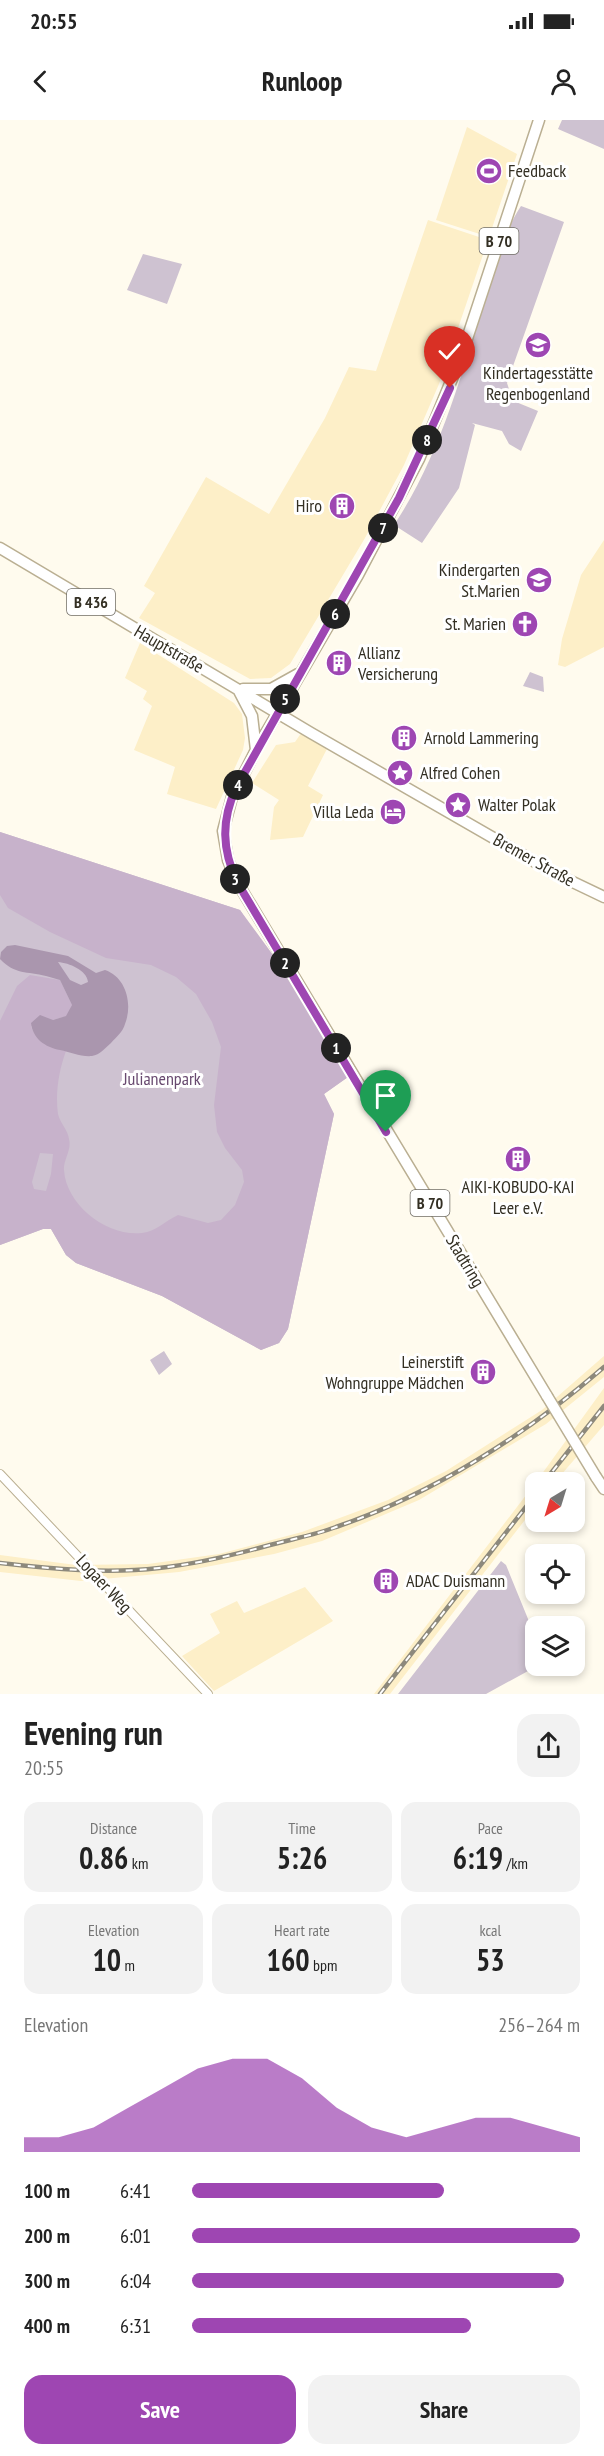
<!DOCTYPE html>
<html lang="en">
<head>
<meta charset="utf-8">
<style>
  :root { --surface:#fff; --page:#f2f2f2; --text:#222; --muted:#767676; --accent:#9e46b2 }
  body { margin:0; font-family:"PT Sans Narrow",sans-serif; background:var(--page); color:var(--text); height:100vh; display:flex; flex-direction:column; font-size:22px; white-space:nowrap }
  * { box-sizing:border-box; margin:0 }
  p { font-size:20px; color:var(--muted) }
  .icon { flex:none; width:33px; height:33px; fill:none; stroke:currentColor; stroke-width:2; stroke-linecap:round; stroke-linejoin:round }
  .map { position:relative; height:1574px; overflow:hidden }
  .details { display:flex; flex-direction:column; background:var(--surface); flex:1 }
  .details>* { flex:none }
  .needle { width:39px; rotate:218deg }
  .tools { position:absolute; left:525px; top:1352px; display:grid; gap:12px }
  .tools a { display:grid; place-items:center; width:60px; height:60px; border-radius:12px; background:var(--surface); box-shadow:0 3px 9px #0003; font-size:30px }
  .pin { position:absolute; display:grid; place-items:center; width:51px; height:51px; color:#fff; margin:-62px -26px; border-radius:50% 50% 50% 0; rotate:-45deg; box-shadow:0 0 6px #0007 }
  .pin .icon { rotate:45deg }
  .km { position:absolute; width:30px; height:30px; margin:-15px; border-radius:50%; background:#222; color:#fff; font-size:16px; line-height:30px; text-align:center }
  .round { display:grid; place-items:center; flex:none; width:63px; height:63px; border-radius:18px; background:var(--page) }
  .head { display:flex; align-items:center; justify-content:space-between; height:102px; padding:0 24px }
  h1 { font-size:33px; font-weight:600; line-height:45px }
  .stats { display:grid; grid-template-columns:repeat(3,1fr); gap:9px; height:102px; padding:6px 24px }
  .stats div { display:grid; align-content:center; border-radius:15px; background:var(--page); text-align:center }
  .stats b { font-size:30px; font-weight:600 }
  .stats small { font-size:16px; font-weight:400 }
  .stats p { font-size:16px }
  .chart { height:168px; padding:12px 24px }
  .chart p { display:flex; justify-content:space-between }
  .chart svg { width:100%; height:108px; margin-top:6px; fill:var(--accent); opacity:.7 }
  .primary-button { display:flex; gap:12px; margin-top:auto; padding:12px 24px }
  .primary-button a { flex:1; height:69px; border-radius:18px; background:var(--accent); color:#fff; font-size:24px; font-weight:600; line-height:69px; text-align:center }
  .primary-button a+a { background:var(--page); color:var(--text) }
  ul { padding:0 24px; list-style:none; font-size:20px }
  li { display:grid; grid-template-columns:96px 72px 1fr; align-items:center; height:45px }
  li i { height:15px; border-radius:8px; background:var(--accent) }
  .status { display:flex; justify-content:space-between; align-items:center; height:42px; padding:0 30px; background:var(--surface); direction:ltr }
  .status svg { height:16px; fill:currentColor }
  header { display:flex; justify-content:space-between; align-items:center; height:78px; padding:0 24px; background:var(--surface); font-size:27px; font-weight:600 }
  .map>svg:first-child { display:block }
  .built { fill:#fdefc8 }
  .green { fill:#cec2d1 }
  .forest { fill:#c7b2cb; fill-rule:evenodd }
  .water { fill:#aa96ae; fill-rule:evenodd }
  .lines { fill:none; stroke-linecap:round; stroke-linejoin:round }
  .minor-casing { stroke:#baaf92; stroke-width:10 }
  .major-casing { stroke:#baaf92; stroke-width:13 }
  .minor { stroke:#fff; stroke-width:8 }
  .major { stroke:#fff; stroke-width:10 }
  .rail-casing { stroke:#8d897c; stroke-width:4.5 }
  .rail { stroke:#fff; stroke-width:2; stroke-dasharray:7; stroke-linecap:butt }
  .major-bridge-casing { stroke:#baaf92; stroke-width:13; stroke-linecap:butt }
  .major-bridge { stroke:#fff; stroke-width:10 }
  .route-casing { stroke:#fff; stroke-width:12 }
  .route { stroke:#9e46b2; stroke-width:8 }
  .labels { text-anchor:middle; stroke-width:6; stroke-linejoin:round; paint-order:stroke }
  .shield { fill:#fff; stroke:#706d65; stroke-width:1.5 }
  .shield-label { font-size:16px; font-weight:bold; fill:#332f23 }
  .poi-label { font-size:18px; fill:#332f23; stroke:#fff; text-anchor:start }
  .street-label { font-size:18px; fill:#332f23; stroke:#fff }
  .park-label { font-size:18px; fill:#68496f; stroke:#fff }
</style>
</head>
<body>
<div class="status"><b>20:55</b><svg viewBox="0 0 49 12"><path d="M0 12V9h3v3zM5 12V6h3v6zM10 12V3h3v9zM15 12V0h3v12zM26 1h20v11H26zM47 4h2v5h-2z"/></svg></div>
<header><svg class="icon" aria-label="back" viewBox="0 0 24 24"><path d="M15 5l-7 7 7 7"/></svg>Runloop<svg class="icon" aria-label="person" viewBox="0 0 24 24"><circle cx="12" cy="8" r="4"/><path d="M4 21q1-7 8-7t8 7"/></svg></header>
<div class="map">
<svg width="604" height="1574" viewBox="0 0 604 1574">
  <rect width="100%" height="100%" fill="#fffbee"/>
  <!-- built -->
  <path class="built" d="M467,7L517,34L489,117L436,100Z
    M428,100L488,120L439,264L404,345L365,418L290,544L271,558L250,559L139,498L155,473L144,466L206,357L269,394L325,298L349,247L376,251Z
    M604,420V527L565,547L558,545L562,519L581,455Z
    M140,523L234,583L242,594L245,618L243,630L216,689L167,674L175,647L134,630L152,586L143,579L147,571L125,558Z
    M304,609L330,623L308,666L323,675L303,717L270,720L274,687L279,680L252,663L276,625L295,622Z
    M604,1236V1257L546,1304L419,1380L322,1421L274,1434L179,1452L81,1461L0,1452V1435L76,1445L148,1444L219,1434L302,1412L388,1380L446,1351L542,1290Z
    M604,1268V1305L555,1362H536Z
    M536,1362L535,1387L390,1574H374Z
    M305,1467L333,1501L214,1571L182,1536L220,1513L210,1494L237,1481L244,1493Z"/>
  <!-- green -->
  <path class="green" d="M562,0H604V29L558,9Z
    M521,86L564,102L507,263L509,269L506,278L538,291L521,331L509,324L502,311L472,303L475,305L459,368L422,423L394,405C440,336 460,258 485,180C495,149 503,113 521,86Z
    M143,134L182,144L167,184L127,170Z
    M530,552L543,557L544,572L523,566Z
    M0,712L240,790L348,957L324,974L334,994L288,1209L279,1223L261,1230L162,1176L76,1143L66,1135L51,1109H43L0,1125Z
    M164,1231L172,1244L159,1255L150,1240Z
    M501,1441L506,1445L535,1516L536,1545H539L486,1574H398Z"/>
  <!-- forest -->
  <path class="forest" d="M0,712L240,790L295,865L348,957L324,974L334,994L288,1209L279,1223L261,1230L162,1176L76,1143L66,1135L51,1109H43L0,1125V901L17,866L30,855L60,860L72,885L67,896L31,906C35,921 52,928 66,931C59,950 55,973 58,994C60,1003 68,1010 69,1019C72,1030 63,1040 64,1050C66,1085 107,1117 142,1113C157,1111 165,1101 178,1095L208,1103L221,1100L235,1085L244,1062L242,1050L225,1028L217,1012L214,985L221,927L212,902L196,874L176,857L151,845L106,838L50,812L8,788L0,775ZM40,1033L53,1034L51,1054L46,1071L34,1069L32,1062Z"/>
  <!-- water -->
  <path class="water" d="M15,825L68,836L96,853L105,850C126,857 133,884 125,904C123,912 116,917 111,923C105,928 100,935 92,936C81,937 70,932 60,930C45,927 33,919 31,903L40,895L53,900L66,896L72,885L60,860C55,859 51,857 46,856C27,851 15,855 0,839L1,832L7,826ZM58,842C69,843 87,850 88,862L81,865L70,860Z"/>
  <g class="lines">
    <defs>
      <path id="minor" d="M0,1354L208,1574"/>
      <path id="major" d="M539,0L461,237L419,339L358,455L256,630L232,677L223,711L228,740L237,762L547,1276
        M0,428L311,613L556,754L604,777
        M243,569H271L298,554
        M239,571L252,596L256,630
        M596,1357L604,1369"/>
    </defs>
    <!-- minor casing -->
    <use href="#minor" class="minor-casing"/>
    <!-- major casing -->
    <use href="#major" class="major-casing"/>
    <!-- minor -->
    <use href="#minor" class="minor"/>
    <!-- major -->
    <use href="#major" class="major"/>
    <defs>
      <path id="rail" d="M544,1362L604,1286
        M0,1443C52,1449 107,1454 159,1448C197,1444 234,1435 270,1425C292,1419 315,1415 336,1407C433,1374 527,1314 604,1247
        M380,1574L536,1374"/>
    </defs>
    <!-- rail casing -->
    <use href="#rail" class="rail-casing"/>
    <!-- rail -->
    <use href="#rail" class="rail"/>
    <defs>
      <path id="major-bridge" d="M547,1276L596,1357"/>
    </defs>
    <!-- major-bridge casing -->
    <use href="#major-bridge" class="major-bridge-casing"/>
    <!-- major-bridge -->
    <use href="#major-bridge" class="major-bridge"/>
  </g>
  <g class="lines">
    <defs>
      <path id="route" d="M386,1012L237,762C222,729 221,701 236,668L399,378L450,268"/>
    </defs>
    <!-- route casing -->
    <use href="#route" class="route-casing"/>
    <!-- route -->
    <use href="#route" class="route"/>
  </g>
  <!-- icons -->
  <defs>
    <symbol id="stadium-disc" viewBox="-11 -11 22 22"><circle r="9.5" fill="#9e46b2" stroke="#fff"/><path d="M0-5a6.5 5 0 1 0 0 10a6.5 5 0 1 0 0-10ZM-3.5-1.8h7v3.6h-7Z" fill="#fff"/></symbol>
    <symbol id="school-disc" viewBox="-11 -11 22 22"><circle r="9.5" fill="#9e46b2" stroke="#fff"/><path d="M0-5L7-2L0 1L-7-2ZM-4 1L0 2.5L4 1V4Q0 6-4 4Z" fill="#fff"/></symbol>
    <symbol id="building-disc" viewBox="-11 -11 22 22"><circle r="9.5" fill="#9e46b2" stroke="#fff"/><path d="M-4-6H4V6H1V3H-1V6H-4ZM-2.5-4.3h1.7v1.8h-1.7ZM.8-4.3h1.7v1.8H.8ZM-2.5-1h1.7V.8h-1.7ZM.8-1h1.7V.8H.8Z" fill="#fff"/></symbol>
    <symbol id="church-disc" viewBox="-11 -11 22 22"><circle r="9.5" fill="#9e46b2" stroke="#fff"/><path d="M-1.2-6h2.4v3.5h3.3v2.4h-3.3V6h-2.4V-.1h-3.3v-2.4h3.3Z" fill="#fff"/></symbol>
    <symbol id="sight-disc" viewBox="-11 -11 22 22"><circle r="9.5" fill="#9e46b2" stroke="#fff"/><path d="M0-6L1.8-2.2L6-1.7L2.9 1.2L3.7 5.4L0 3.3L-3.7 5.4L-2.9 1.2L-6-1.7L-1.8-2.2Z" fill="#fff"/></symbol>
    <symbol id="hotel-disc" viewBox="-11 -11 22 22"><circle r="9.5" fill="#9e46b2" stroke="#fff"/><path d="M-6-4.5h1.5V1H6V5H4.5V3h-9V5H-6ZM-4 0a1.8 1.8 0 1 1 3.6 0ZM.5 0V-2.5h3Q6-2.5 6 0Z" fill="#fff"/></symbol>
  </defs>
  <g fill-rule="evenodd">
    <use href="#stadium-disc" x="474" y="36" width="30" height="30"/>
    <use href="#school-disc" x="523" y="210" width="30" height="30"/>
    <use href="#building-disc" x="327" y="371" width="30" height="30"/>
    <use href="#school-disc" x="524" y="445" width="30" height="30"/>
    <use href="#church-disc" x="510" y="489" width="30" height="30"/>
    <use href="#building-disc" x="324" y="528" width="30" height="30"/>
    <use href="#building-disc" x="389" y="603" width="30" height="30"/>
    <use href="#sight-disc" x="385" y="638" width="30" height="30"/>
    <use href="#sight-disc" x="443" y="670" width="30" height="30"/>
    <use href="#hotel-disc" x="378" y="677" width="30" height="30"/>
    <use href="#building-disc" x="503" y="1024" width="30" height="30"/>
    <use href="#building-disc" x="468" y="1237" width="30" height="30"/>
    <use href="#building-disc" x="371" y="1446" width="30" height="30"/>
  </g>
  <g class="labels">
    <!-- shield labels -->
    <g class="shield">
      <rect x="479.5" y="108" width="39" height="26" rx="4.5"/>
      <rect x="67" y="469" width="48" height="26" rx="4.5"/>
      <rect x="410.5" y="1070" width="39" height="26" rx="4.5"/>
    </g>
    <g class="shield-label">
      <text x="499" y="127">B 70</text>
      <text x="91" y="488">B 436</text>
      <text x="430" y="1089">B 70</text>
    </g>
    <!-- poi labels -->
    <g class="poi-label">
      <text x="508" y="57">Feedback</text>
      <text x="538" y="259" text-anchor="middle">Kindertagesstätte<tspan x="538" dy="21">Regenbogenland</tspan></text>
      <text x="322" y="392" text-anchor="end">Hiro</text>
      <text x="520" y="456" text-anchor="end">Kindergarten<tspan x="520" dy="21">St.Marien</tspan></text>
      <text x="506" y="510" text-anchor="end">St. Marien</text>
      <text x="358" y="539">Allianz<tspan x="358" dy="21">Versicherung</tspan></text>
      <text x="424" y="624">Arnold Lammering</text>
      <text x="420" y="659">Alfred Cohen</text>
      <text x="478" y="691">Walter Polak</text>
      <text x="374" y="698" text-anchor="end">Villa Leda</text>
      <text x="518" y="1073" text-anchor="middle">AIKI-KOBUDO-KAI<tspan x="518" dy="21">Leer e.V.</tspan></text>
      <text x="464" y="1248" text-anchor="end">Leinerstift<tspan x="464" dy="21">Wohngruppe Mädchen</tspan></text>
      <text x="406" y="1467">ADAC Duismann</text>
    </g>
    <!-- street labels -->
    <g class="street-label">
      <text transform="translate(169 529) rotate(30)" y="6">Hauptstraße</text>
      <text transform="translate(534 740) rotate(29)" y="6">Bremer Straße</text>
      <text transform="translate(465 1141) rotate(59)" y="6">Stadtring</text>
      <text transform="translate(104 1464) rotate(47)" y="6">Logaer Weg</text>
    </g>
    <!-- park labels -->
    <g class="park-label">
      <text x="162" y="965">Julianenpark</text>
    </g>
  </g>
</svg>
<div class="tools">
<a><svg class="needle" viewBox="-14 -14 28 28"><path d="M0-13l5 13h-10z" fill="#e53935"/><path d="M0 13l5-13h-10z" fill="#767676"/></svg></a>
<a><svg class="icon" aria-label="locate" viewBox="0 0 24 24"><circle cx="12" cy="12" r="6"/><path d="M12 2v4M12 18v4M2 12h4M18 12h4"/></svg></a>
<a><svg class="icon" aria-label="layers" viewBox="0 0 24 24"><path d="M12 4l9 5-9 5-9-5zM3 14l9 5 9-5"/></svg></a>
</div>
<div class="pin" style="left:386px;top:1012px;background:#1e9e55"><svg class="icon" aria-label="arrive" viewBox="0 0 24 24"><path d="M6 21V4h12l-3 4 3 4H6"/></svg></div>
<div class="pin" style="left:450px;top:268px;background:#d93025"><svg class="icon" aria-label="check" viewBox="0 0 24 24"><path d="M5 12l5 5 9-10"/></svg></div>
<b class="km" style="left:336px;top:928px">1</b>
<b class="km" style="left:285px;top:843px">2</b>
<b class="km" style="left:235px;top:759px">3</b>
<b class="km" style="left:238px;top:665px">4</b>
<b class="km" style="left:285px;top:579px">5</b>
<b class="km" style="left:335px;top:494px">6</b>
<b class="km" style="left:383px;top:408px">7</b>
<b class="km" style="left:427px;top:320px">8</b>
</div>
<section class="details">
<div class="head"><div><h1>Evening run</h1><p>20:55</p></div><a class="round"><svg class="icon" aria-label="share" viewBox="0 0 24 24"><path d="M12 15V3M7 8l5-5 5 5M5 13v7h14v-7"/></svg></a></div>
<div class="stats">
<div><p>Distance</p><b>0.86<small> km</small></b></div>
<div><p>Time</p><b>5:26</b></div>
<div><p>Pace</p><b>6:19<small> /km</small></b></div>
</div>
<div class="stats">
<div><p>Elevation</p><b>10<small> m</small></b></div>
<div><p>Heart rate</p><b>160<small> bpm</small></b></div>
<div><p>kcal</p><b>53</b></div>
</div>
<div class="chart"><p><span>Elevation</span>256–264 m</p>
<svg viewBox="0 0 160 44" preserveAspectRatio="none"><path d="M0 44V38L10 38L20 34L30 26L40 18L50 10L60 6L70 6L80 14L90 26L100 34L110 38L120 34L130 30L140 30L150 34L160 38V44z"/></svg>
</div>
<ul>
<li><b>100 m</b>6:41<i style="width:65%"></i></li>
<li><b>200 m</b>6:01<i style="width:100%"></i></li>
<li><b>300 m</b>6:04<i style="width:96%"></i></li>
<li><b>400 m</b>6:31<i style="width:72%"></i></li>
</ul>
<div class="primary-button"><a>Save</a><a>Share</a></div>
</section>
</body>
</html>
